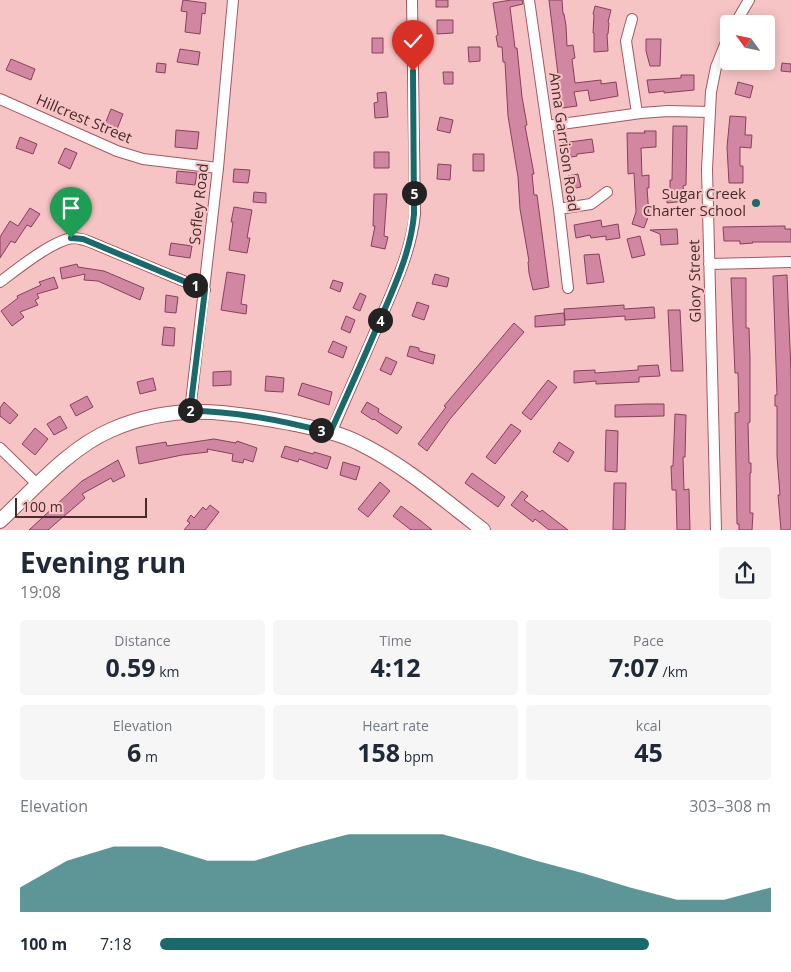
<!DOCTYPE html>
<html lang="en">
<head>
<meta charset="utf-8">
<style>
  :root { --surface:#fff; --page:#f6f6f7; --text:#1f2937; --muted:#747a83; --accent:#1b696a }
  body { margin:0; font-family:"Open Sans",sans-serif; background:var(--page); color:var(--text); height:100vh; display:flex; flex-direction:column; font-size:19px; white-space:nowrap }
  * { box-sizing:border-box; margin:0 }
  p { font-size:16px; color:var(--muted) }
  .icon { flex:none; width:28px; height:28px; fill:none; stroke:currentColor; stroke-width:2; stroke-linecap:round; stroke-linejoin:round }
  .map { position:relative; height:530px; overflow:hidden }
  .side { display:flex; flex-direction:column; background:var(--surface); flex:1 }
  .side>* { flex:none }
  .needle { width:32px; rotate:303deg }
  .buttons { position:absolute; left:720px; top:15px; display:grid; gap:10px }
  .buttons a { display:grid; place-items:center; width:55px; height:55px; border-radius:5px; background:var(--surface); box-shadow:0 2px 12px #0003; font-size:25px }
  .scale { position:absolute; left:15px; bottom:12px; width:132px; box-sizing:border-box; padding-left:5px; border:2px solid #4a2a2c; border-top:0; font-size:14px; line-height:18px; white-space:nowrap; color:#4a2a2c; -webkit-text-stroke:4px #f7c4c5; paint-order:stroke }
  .pin { position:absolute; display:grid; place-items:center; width:42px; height:42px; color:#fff; margin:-51px -21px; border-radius:50% 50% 50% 0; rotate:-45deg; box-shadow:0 0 5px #0007 }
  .pin .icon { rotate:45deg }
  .km { position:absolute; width:25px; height:25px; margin:-12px; border-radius:50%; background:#222; color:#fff; font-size:14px; line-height:25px; text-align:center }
  .round { display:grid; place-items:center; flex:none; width:52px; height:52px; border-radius:5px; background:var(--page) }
  .summary { display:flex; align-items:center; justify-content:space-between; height:85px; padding:0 20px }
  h1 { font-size:28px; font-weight:700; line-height:38px }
  .stats { display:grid; grid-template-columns:repeat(3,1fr); gap:8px; height:85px; padding:5px 20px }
  .stats div { display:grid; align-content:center; border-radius:5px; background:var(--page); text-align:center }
  .stats b { font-size:25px; font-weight:700 }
  .stats small { font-size:14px; font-weight:400 }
  .stats p { font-size:14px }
  .chart { height:140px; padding:10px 20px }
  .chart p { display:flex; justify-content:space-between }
  .chart svg { width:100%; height:90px; margin-top:5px; fill:var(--accent); opacity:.7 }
  ul { padding:0 20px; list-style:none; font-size:16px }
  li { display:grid; grid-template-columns:80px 60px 1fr; align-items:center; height:38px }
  li i { height:12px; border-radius:6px; background:var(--accent) }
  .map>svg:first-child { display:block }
  .building { fill:#d186a1; stroke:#85415c }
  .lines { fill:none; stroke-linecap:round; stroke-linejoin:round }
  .street-casing { stroke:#a3595e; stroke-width:12 }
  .secondary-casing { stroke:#a3595e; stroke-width:16 }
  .street { stroke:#fff; stroke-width:10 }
  .secondary { stroke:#fff; stroke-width:14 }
  .route-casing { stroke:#fff; stroke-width:10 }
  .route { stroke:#1b696a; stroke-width:6 }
  .poi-dot { fill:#1b696a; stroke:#f7c4c5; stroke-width:2 }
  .labels { text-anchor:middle; stroke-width:4; stroke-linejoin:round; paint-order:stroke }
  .street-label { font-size:15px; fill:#4a2a2c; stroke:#f7c4c5 }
  .poi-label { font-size:15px; fill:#4a2a2c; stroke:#f7c4c5; text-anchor:end }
</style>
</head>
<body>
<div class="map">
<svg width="791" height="530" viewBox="0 0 791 530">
  <rect width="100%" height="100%" fill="#f7c4c5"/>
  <!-- building -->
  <path class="building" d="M183,0L206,3L205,14L202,13L200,34L185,32L187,12L181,11Z
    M436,0H448V7H436Z
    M511,0H522L523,4L510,7L515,48H517L522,97L527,125L525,126L534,174H532L534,195H537L549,287L533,290L529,273L528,262L529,261L520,209L518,177L508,116L505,62H503L502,47H498L496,36L498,35L493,3Z
    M549,0H562L563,14H564L566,26L567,46L573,45L575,58L572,59L575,83L601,80V84L616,82L618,96L590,101L588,90L574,92L577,106L562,108Z
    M595,6L611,10L608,22L609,23L608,34H607L608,51L594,52V33H593L594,15L593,14Z
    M437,20H453V33L437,34Z
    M372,38H383V53H372Z
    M646,39H661L660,66H650L646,51Z
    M468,47H480V61L469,62Z
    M180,49L200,52L198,65L177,62Z
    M11,59L35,69L31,80L6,70Z
    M157,63L166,64L165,73L156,72Z
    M782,63L791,64V72L781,71Z
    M443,72H453V84H444Z
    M681,75H694V90L664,93V91L649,93L647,80L681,78Z
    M738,82L753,86L750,98L735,94Z
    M386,92L388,117L375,118L374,103L378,102L377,93Z
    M111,109L123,114L117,129L105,124Z
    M730,116L746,117L745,135H752L751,148L740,147V166H743V183H729L727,147Z
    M440,117L453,120L450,133L437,130Z
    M673,126H687L686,185L683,186L685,201L667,203V190H670V180H672Z
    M176,130L199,132L197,149L175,147Z
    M644,131H656V147L641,148L642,176L649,175V188H647L649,215L644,228L632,224L636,212L634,173L628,174L627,133H645Z
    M20,137L37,144L33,154L16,148Z
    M592,139L594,152L577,154V156L565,158L562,143Z
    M65,148L77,153L70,169L58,163Z
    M374,152H389V168H374Z
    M473,154H484V171H473Z
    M438,164L451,165L450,180L437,179Z
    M234,169L250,170L248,183L233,182Z
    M177,171L197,173L195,185L176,183Z
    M578,174L581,187L570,189L568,176Z
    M254,192L266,193V203L253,202Z
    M374,194H387L384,236L388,237L385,249L371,246L375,226H373Z
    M234,207L252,210L247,238H250L247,253L229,250L233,222H231Z
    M30,208L40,214L31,227L27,225L15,243L11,241L0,258V237L10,221L18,226Z
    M601,220L602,227L618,224L620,238L606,240V236L591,238L590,235L576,238L574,225Z
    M785,226V229H791V242H752L753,243L740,244V241H724L723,227Z
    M677,229L678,244L661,245L660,234L650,230Z
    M640,236L645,255L632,258L627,239Z
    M171,243L192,246L190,258L169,255Z
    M599,254L604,282L587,284L584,255Z
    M77,264L78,267L104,271L144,288L140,300L98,281L84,280L85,274L62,279L60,268Z
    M227,272L245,275L241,304L247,305L246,314L221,310Z
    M435,274L449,278L447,287L432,284Z
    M787,275L791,372V530H781L778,495H780L777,456V406H775V395H777L773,276Z
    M54,277L58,288L37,294L39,298L35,300L38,305L20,312L24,317L12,326L1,311L18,298L17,296L41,285L39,282Z
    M731,278H746V328H749L750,358V422L748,423L749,463H751V473H750V513H753L752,530H739V524H737L735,413L739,412L738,373H735Z
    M333,280L343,283L340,292L330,288Z
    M360,293L366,296L360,311L353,308Z
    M166,295L178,297L176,313L165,312Z
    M417,302L429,306L424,320L412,316Z
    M624,305V309L654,307L655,318L625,320V316L565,320L564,309Z
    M668,310H680L683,371H671Z
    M564,313L565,325L535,327V316Z
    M346,316L355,320L350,333L341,329Z
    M514,323L524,332L450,419L427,451L418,444L446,407L444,406Z
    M164,327L175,328L174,346L162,345Z
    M333,341L347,347L343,358L328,352Z
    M410,346L419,348V351L435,355L433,364L407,356Z
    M386,357L397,362L391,375L380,370Z
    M658,365L660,376L639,377V382L596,384V381L574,383V371L595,370V373L638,370V366Z
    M231,371V385L213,386V372Z
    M266,376L284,378L283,392L265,391Z
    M153,378L156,390L140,394L137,382Z
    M548,380L557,387L531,420L522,413Z
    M302,383L332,392L329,405L298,395Z
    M87,396L93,407L76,416L70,405Z
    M4,402L18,415L10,424L0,416V408Z
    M367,402L379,409L378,412L402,427L397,434L374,419L373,420L361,412Z
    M646,404H664V416L615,417V405Z
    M675,414L686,415L685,457H683L684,490L689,489L690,530H677L676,490H672L671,466H673Z
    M60,416L67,428L54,435L47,424Z
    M511,424L521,431L495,464L486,457Z
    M35,428L48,439L35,455L22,444Z
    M606,430L618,431L617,472L605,471Z
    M214,439L236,443L237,441L257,448L253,462L244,459L243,463L232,461L233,454L207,449L208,452L182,455L139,464L136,447L166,442L167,446Z
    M559,442L574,452L568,462L553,452Z
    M285,446L313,454L314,452L331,457L327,469L299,459L298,462L281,457Z
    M118,460L125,476L113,482L111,478L82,494L85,498L48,530H29L82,481Z
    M343,462L360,467L356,480L340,475Z
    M472,473L505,497L498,507L465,483Z
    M380,482L390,491L368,517L358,509Z
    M614,483H626L625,530H613Z
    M522,491L528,496L524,500L540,512L542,510L568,530H549L535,519L533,522L511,505Z
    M210,505L219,512L205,530H184L190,523L187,521L191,515L194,518L203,507L206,510Z
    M401,506L421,521L432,530H411L393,516Z"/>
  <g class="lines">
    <defs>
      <path id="street" d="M529,0L559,209L568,288
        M632,19L626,41L637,113
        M735,24L749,0
        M0,99L117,151L143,159L218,168
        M547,126L641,113L668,111L710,112
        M559,209L591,204L607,192
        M709,264L791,262
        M0,282C16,270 53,240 73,238C81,238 88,241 95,244L205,290
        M190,411L218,168L233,0
        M331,433C347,395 364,358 380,320C395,285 411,251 415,214L412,0
        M0,448L38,485
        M716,530L707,169L711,92L716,67L729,35"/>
      <path id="secondary" d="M0,521C33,490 69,448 111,430C173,403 226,411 290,423C313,428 338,432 359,443C404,465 443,499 483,530"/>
    </defs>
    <!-- street casing -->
    <use href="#street" class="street-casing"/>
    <!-- secondary casing -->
    <use href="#secondary" class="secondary-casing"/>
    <!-- street -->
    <use href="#street" class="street"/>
    <!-- secondary -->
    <use href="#secondary" class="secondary"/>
  </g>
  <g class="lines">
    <defs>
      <path id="route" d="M71,238L83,239L95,244L205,290L190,411C237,411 285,421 330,433C347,395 364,358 380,320C395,285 411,251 414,214L413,71"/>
    </defs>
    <!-- route casing -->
    <use href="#route" class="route-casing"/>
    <!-- route -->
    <use href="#route" class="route"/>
  </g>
  <!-- markers -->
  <circle class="poi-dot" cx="756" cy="203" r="5"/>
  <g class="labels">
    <!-- street labels -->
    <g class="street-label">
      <text transform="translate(84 119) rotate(23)" y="5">Hillcrest Street</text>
      <text transform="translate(564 142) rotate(82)" y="5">Anna Garrison Road</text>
      <text transform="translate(199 204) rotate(-84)" y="5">Sofley Road</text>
      <text transform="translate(695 281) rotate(-91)" y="5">Glory Street</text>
    </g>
    <!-- poi labels -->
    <g class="poi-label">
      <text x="746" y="199">Sugar Creek<tspan x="746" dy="17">Charter School</tspan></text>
    </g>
  </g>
</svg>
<div class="buttons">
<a><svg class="needle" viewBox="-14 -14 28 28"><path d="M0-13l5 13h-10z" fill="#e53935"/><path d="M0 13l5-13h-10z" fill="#747a83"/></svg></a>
</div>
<div class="scale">100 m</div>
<div class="pin" style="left:71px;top:238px;background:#1e9e55"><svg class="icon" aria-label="arrive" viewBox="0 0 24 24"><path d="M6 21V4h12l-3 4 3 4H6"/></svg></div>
<div class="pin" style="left:413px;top:71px;background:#d93025"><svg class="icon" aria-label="check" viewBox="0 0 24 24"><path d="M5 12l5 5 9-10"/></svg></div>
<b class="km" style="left:195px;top:285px">1</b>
<b class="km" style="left:190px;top:410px">2</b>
<b class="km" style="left:321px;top:430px">3</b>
<b class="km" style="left:380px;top:320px">4</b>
<b class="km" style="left:414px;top:193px">5</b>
</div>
<section class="side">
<div class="summary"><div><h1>Evening run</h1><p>19:08</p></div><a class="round"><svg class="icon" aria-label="share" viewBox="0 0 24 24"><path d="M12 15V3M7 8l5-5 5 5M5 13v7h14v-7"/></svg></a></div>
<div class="stats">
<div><p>Distance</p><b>0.59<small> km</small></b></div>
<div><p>Time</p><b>4:12</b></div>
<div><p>Pace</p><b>7:07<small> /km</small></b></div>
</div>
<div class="stats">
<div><p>Elevation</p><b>6<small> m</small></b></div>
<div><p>Heart rate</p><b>158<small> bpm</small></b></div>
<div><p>kcal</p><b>45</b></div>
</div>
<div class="chart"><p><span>Elevation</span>303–308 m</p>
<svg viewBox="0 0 160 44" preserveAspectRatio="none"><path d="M0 44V32L10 19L20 12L30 12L40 19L50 19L60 12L70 6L80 6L90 6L100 12L110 19L120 25L130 32L140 38L150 38L160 32V44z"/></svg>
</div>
<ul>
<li><b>100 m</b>7:18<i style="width:80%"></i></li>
</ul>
</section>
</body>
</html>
